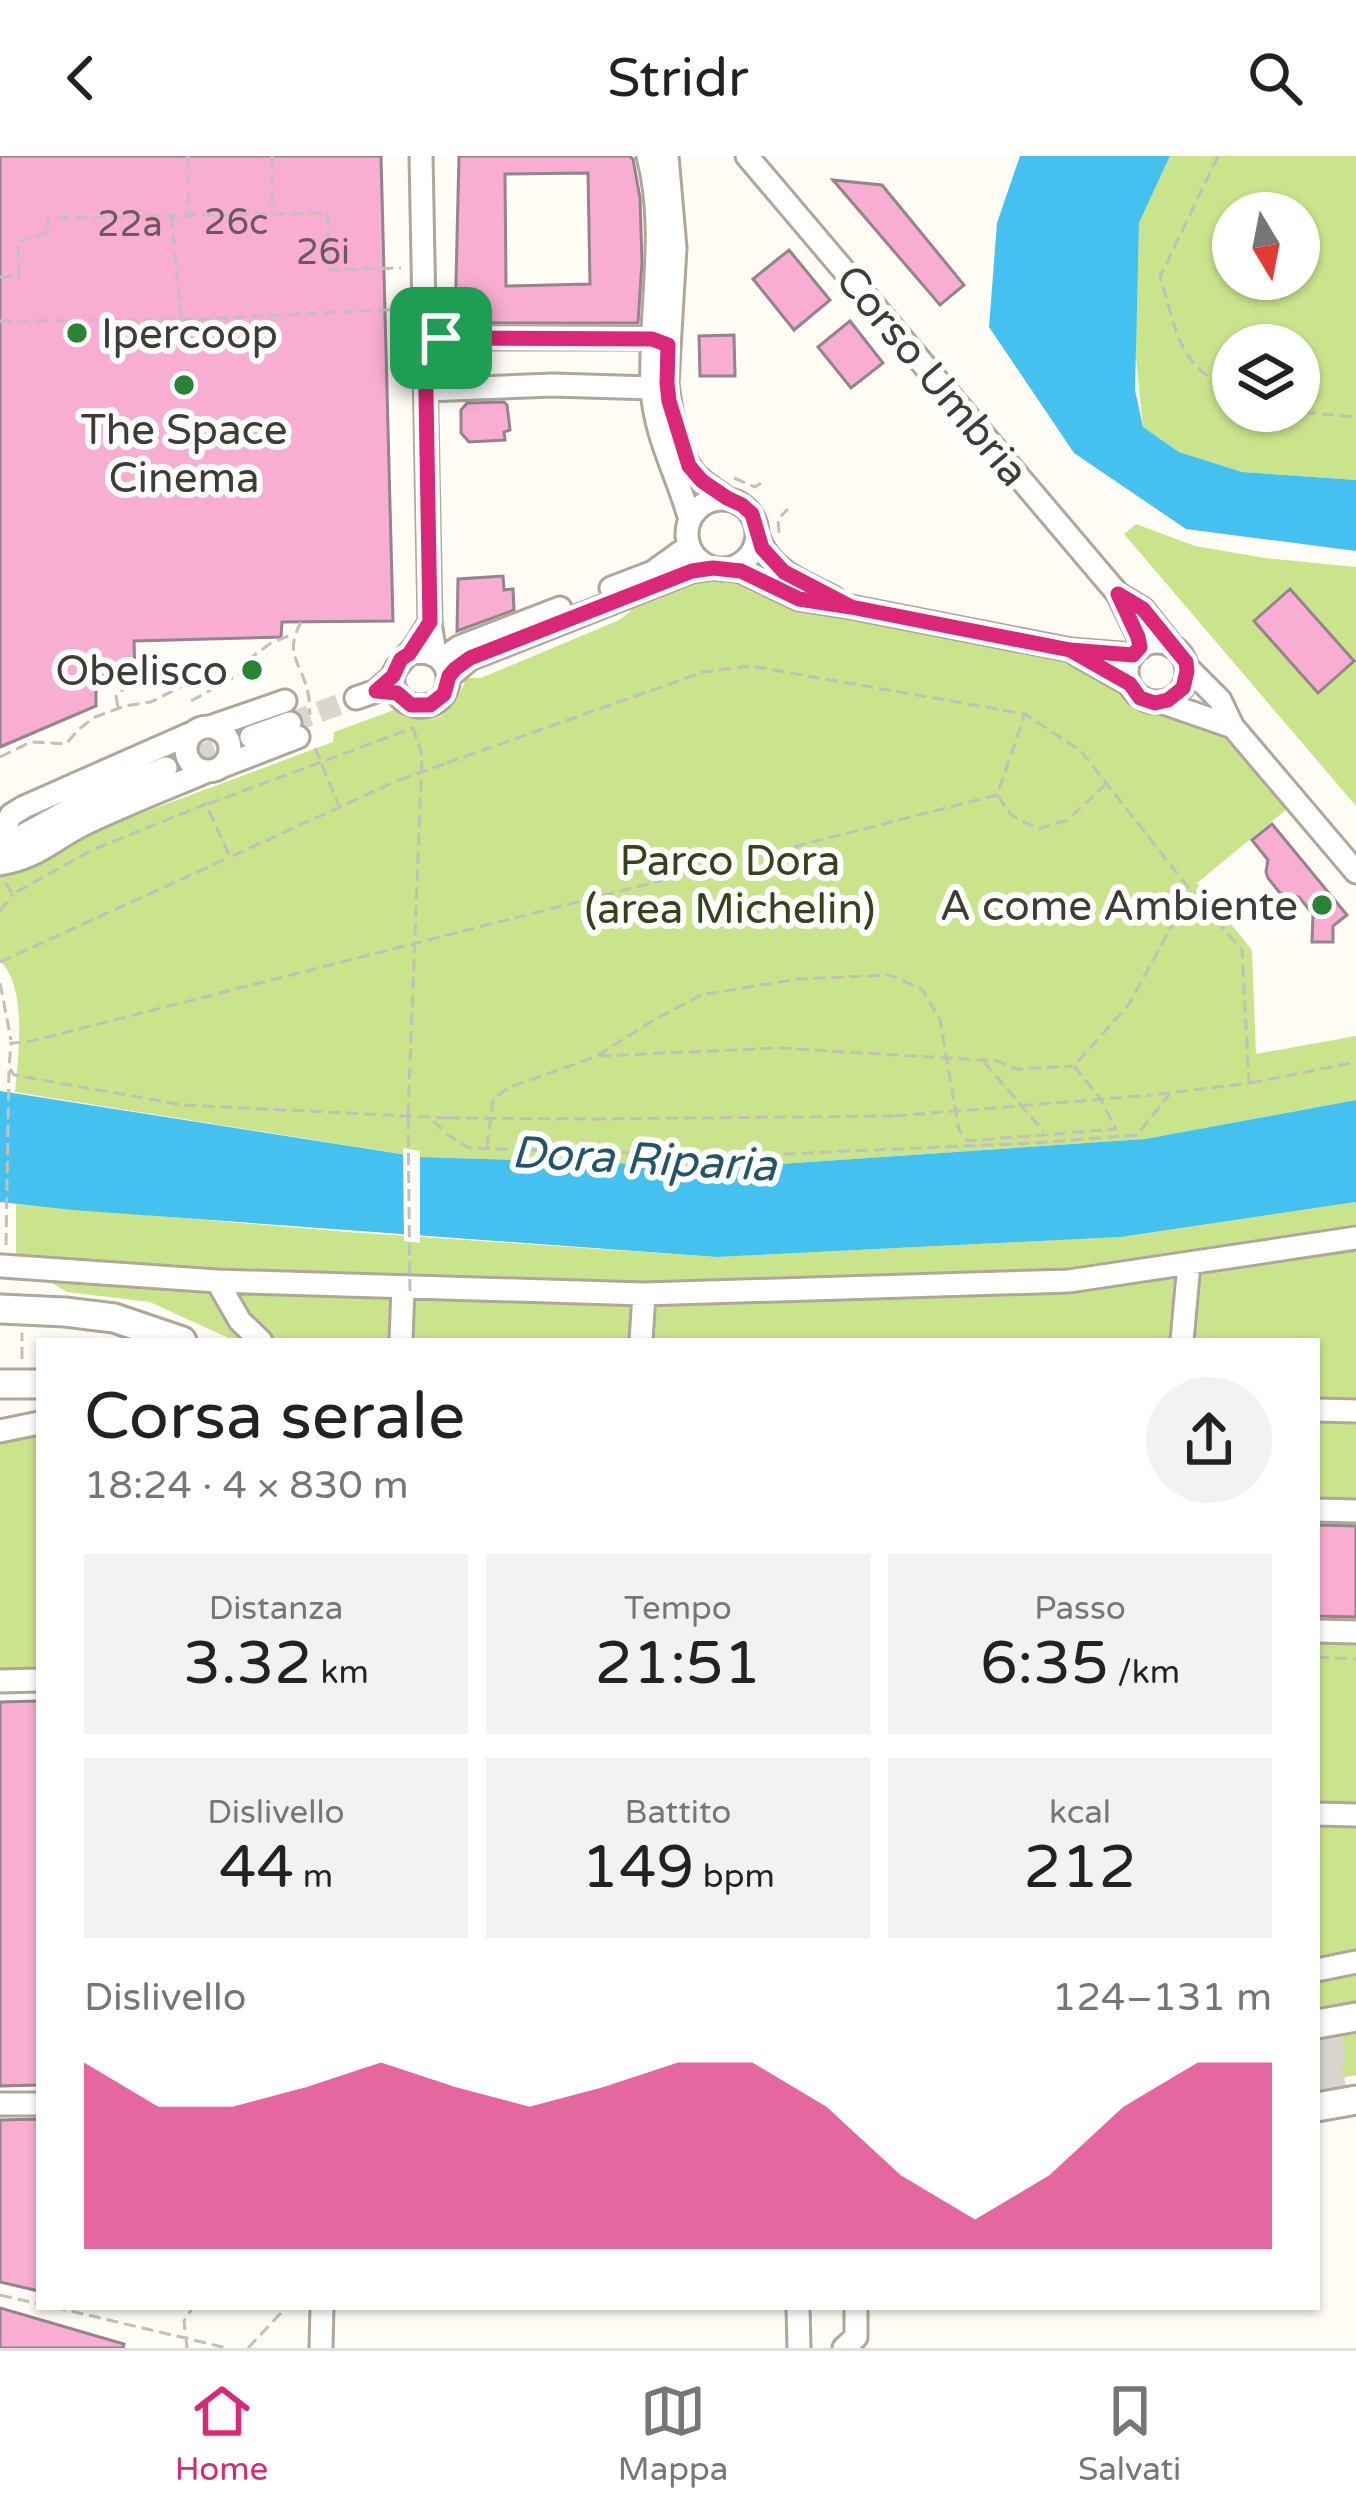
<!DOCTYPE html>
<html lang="it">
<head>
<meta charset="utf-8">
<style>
  :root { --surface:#fff; --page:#f2f2f2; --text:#222; --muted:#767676; --line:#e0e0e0; --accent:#db2777 }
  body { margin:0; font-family:"Varela Round",sans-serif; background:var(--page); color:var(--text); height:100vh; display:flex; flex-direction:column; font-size:45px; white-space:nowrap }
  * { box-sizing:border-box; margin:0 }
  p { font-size:39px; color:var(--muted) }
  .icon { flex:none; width:66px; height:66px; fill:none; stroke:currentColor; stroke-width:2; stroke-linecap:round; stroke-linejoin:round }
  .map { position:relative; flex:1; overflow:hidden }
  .sheet { position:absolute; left:36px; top:1182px; width:1284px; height:972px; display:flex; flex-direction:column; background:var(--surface); border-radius:0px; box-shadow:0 3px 9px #0004 }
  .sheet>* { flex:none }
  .needle { width:78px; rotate:170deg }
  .buttons { position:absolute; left:1212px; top:36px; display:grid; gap:24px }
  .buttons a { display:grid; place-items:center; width:108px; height:108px; border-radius:50%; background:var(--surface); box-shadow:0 3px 9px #0004; font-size:60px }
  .pin { position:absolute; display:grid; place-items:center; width:102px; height:102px; color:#fff; margin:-51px; border-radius:24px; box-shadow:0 6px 18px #0006 }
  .round { display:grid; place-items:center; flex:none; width:126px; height:126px; border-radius:63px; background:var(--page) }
  .head { display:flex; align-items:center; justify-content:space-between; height:204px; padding:0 48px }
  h1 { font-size:66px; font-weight:600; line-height:90px }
  .stats { display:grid; grid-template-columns:repeat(3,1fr); gap:18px; height:204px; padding:12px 48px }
  .stats div { display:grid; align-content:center; border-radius:0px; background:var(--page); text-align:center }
  .stats b { font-size:60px; font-weight:600 }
  .stats small { font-size:33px; font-weight:400 }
  .stats p { font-size:33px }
  .chart { height:336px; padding:24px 48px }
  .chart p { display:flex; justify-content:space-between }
  .chart svg { width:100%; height:216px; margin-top:12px; fill:var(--accent); opacity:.7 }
  header { display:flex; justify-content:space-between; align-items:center; height:156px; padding:0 48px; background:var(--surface); font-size:54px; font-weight:600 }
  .tabs { display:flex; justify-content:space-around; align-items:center; height:168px; border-top:3px solid var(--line); background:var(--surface); font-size:33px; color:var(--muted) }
  .tabs a { display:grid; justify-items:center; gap:6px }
  .tabs .current { color:var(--accent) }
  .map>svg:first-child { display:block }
  .green { fill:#cae48b; fill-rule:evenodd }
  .water { fill:#44c1ef }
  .pier { fill:#fffbf5 }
  .building { fill:#f9add2; stroke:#94848b; stroke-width:3; fill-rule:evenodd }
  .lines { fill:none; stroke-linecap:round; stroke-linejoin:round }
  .minor-tunnel { stroke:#d9d5cf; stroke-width:21; stroke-dasharray:21 10; stroke-linecap:butt }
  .major-tunnel { stroke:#d9d5cf; stroke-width:27; stroke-dasharray:27 14; stroke-linecap:butt }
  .minor-casing { stroke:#b0a699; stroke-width:27 }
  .major-casing { stroke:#b0a699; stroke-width:33 }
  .path { stroke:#c3bfb9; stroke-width:3; stroke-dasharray:12 6; stroke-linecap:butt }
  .minor { stroke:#fff; stroke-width:21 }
  .major { stroke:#fff; stroke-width:27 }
  .path-bridge { stroke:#c3bfb9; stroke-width:3; stroke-dasharray:12 6; stroke-linecap:butt }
  .route-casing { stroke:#fff; stroke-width:24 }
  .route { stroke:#db2777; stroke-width:15 }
  .poi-dot { fill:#288333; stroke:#fff; stroke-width:4.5 }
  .labels { text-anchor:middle; stroke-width:12; stroke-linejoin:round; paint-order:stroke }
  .number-label { font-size:36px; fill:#6e585c }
  .poi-label { font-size:42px; fill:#3f3b35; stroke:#fff; text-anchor:end }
  .street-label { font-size:42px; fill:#3f3b35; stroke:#fff }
  .park-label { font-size:42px; fill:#38421a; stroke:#fff }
  .water-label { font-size:45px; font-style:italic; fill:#225568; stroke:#fff }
</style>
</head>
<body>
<header><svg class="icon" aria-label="back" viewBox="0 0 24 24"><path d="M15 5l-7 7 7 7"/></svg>Stridr<svg class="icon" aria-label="search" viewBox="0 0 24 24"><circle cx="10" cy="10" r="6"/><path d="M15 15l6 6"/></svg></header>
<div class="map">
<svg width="1356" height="2192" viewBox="0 0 1356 2192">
  <rect width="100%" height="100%" fill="#fffbf5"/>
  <!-- green -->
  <path class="green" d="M1170,0H1356V324L1242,316L1179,296L1143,271L1135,192L1139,67ZM1233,57H1299V123H1233ZM1233,189H1299V255H1233Z
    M1136,368L1195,390L1265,402L1356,411V650L1124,378Z
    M718,422L738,423L788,439L803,455L1085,508L1113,522L1137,545L1149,551L1206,561L1287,653L1197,727L1252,794L1256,898L1356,880V944L1145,983L736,1011L420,1001L15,936C18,901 28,831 0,805V722L14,713L91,676L333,586L334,576L394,554C434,573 452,563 466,522H481L617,465C627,460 632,452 640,446C659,432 695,424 718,422Z
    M1356,1046V1919L1317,1927V1185H235L150,1146L67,1136L16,1106V1048L348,1076L717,1101L1121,1081Z
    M39,1274V1520H0V1280Z"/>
  <!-- water -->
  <path class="water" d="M1020,0H1170L1139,67L1135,234L1143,271L1179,296L1242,316L1356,324V395L1186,373L1074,297L989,171L997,67Z
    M0,935L420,1001L736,1011L1145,983L1356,944V1046L1121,1081L717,1101L73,1054L0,1046Z"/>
  <!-- pier -->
  <path class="pier" d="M403,992L420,995V1087L404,1085Z"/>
  <!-- building -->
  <path class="building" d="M0,0H381L393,465L282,466L281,481L134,485L135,519L96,520V550L0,591Z
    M459,0H629L633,3L640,42L642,106L638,167H455ZM588,17L590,128L506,130L505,18Z
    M833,24L882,29L964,129L940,149Z
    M789,94L830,144L794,174L753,123Z
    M850,165L883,207L851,232L818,191Z
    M734,179L735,220H700L699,180Z
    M504,246L507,249L510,274L504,276L505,284L469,286L461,277V254L467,247Z
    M503,420L504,434L513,433L514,454L457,475L458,423Z
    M1290,433L1354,505L1318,537L1254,465Z
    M1272,668L1347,759L1333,770V786H1312L1313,758L1299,741L1280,737L1268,722L1266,716L1268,704L1252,684Z
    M1317,1369L1356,1370V1461L1317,1460Z
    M39,1545V1929L0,1930V1546Z
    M39,1963V2135L0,2126V1964Z
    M0,2152L124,2188L123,2192H0Z"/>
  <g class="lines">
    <!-- minor-tunnel -->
    <path class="minor-tunnel" d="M290,567L356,542
      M166,612L251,581"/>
    <!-- major-tunnel -->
    <path class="major-tunnel" d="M1317,1895L1356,1888
      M1317,1922L1356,1915"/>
    <defs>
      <path id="minor" d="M421,0L430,466L435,498
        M648,0C668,75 649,155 652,231C654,279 678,319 690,364
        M667,0L675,92L667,227C670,253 678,300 696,319C704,328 717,335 726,342
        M747,0L1118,438L1143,453L1173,491
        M425,182H640L662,187
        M426,234L553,229L652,232L665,228
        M687 378a35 35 0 1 1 70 0a35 35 0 1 1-70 0Z
        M758,381C770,415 804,427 834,442
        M728,413L741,415L799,443L851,451L1071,494L1133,499
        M611,432L653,416L689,390
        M1118,438L1139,481L1140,492
        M1127 516a30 30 0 1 1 60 0a30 30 0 1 1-60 0Z
        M409,498C454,485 462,546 424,550C414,551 404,547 398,539C383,517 403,506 415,490C420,483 425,474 430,466
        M1076,498L1129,528
        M441,504L459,491L560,452
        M1187,511L1220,544L1233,571L1356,716
        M449,521L470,503L692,415L713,412
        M356,542L376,535L393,520
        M1161,546L1233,571
        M186 593a22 22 0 1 1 44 0a22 22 0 1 1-44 0Z
        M210,571L285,545
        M251,581L290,567
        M223,610L298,581
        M0,682L11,659L24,651L194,576
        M0,692L89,643L166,612
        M0,708C39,701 52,684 84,668C124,649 165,633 205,616
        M2,1110L217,1125L644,1138L1069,1125L1356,1082
        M217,1125L240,1165L261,1185
        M401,1185L403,1131
        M641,1185L644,1138
        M1182,1185L1189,1108
        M1317,1254L1356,1255
        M0,1275L39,1267
        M1317,1354L1356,1355
        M1317,1475L1356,1476
        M0,1525L39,1524
        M1317,1658L1356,1659
        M1317,1814L1356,1806
        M0,1948H39
        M798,2151L799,2192
        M321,2192L322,2151
        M844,2192L856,2181V2151"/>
      <path id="major" d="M0,1153L65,1156L114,1162L182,1185
        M0,1228H39
        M1317,1868L1356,1861
        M1317,1951L1356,1944"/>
    </defs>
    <!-- minor casing -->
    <use href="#minor" class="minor-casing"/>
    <!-- major casing -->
    <use href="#major" class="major-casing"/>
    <!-- path -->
    <path class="path" d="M188,0L189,57
      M272,0V56
      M1218,0L1160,121C1177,174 1177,211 1233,234
      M171,60L181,162
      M0,121L19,120L18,86L48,76V62L327,57L330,114L401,112
      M0,165L181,164L403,153
      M1286,255L1356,261
      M734,322L755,331L765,324
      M779,377L778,363L788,353
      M301,466C283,499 302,507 308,537C310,544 309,552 310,559
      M191,545L247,514L253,500L271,487L293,478
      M118,551L116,540L139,519L144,509
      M315,592L339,650
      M0,601L31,586L66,588L79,573L95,561L125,550L151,546L186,528
      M447,607L703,516L751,510L1025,558L1081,595L1191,735L1242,794L1249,927L1153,939
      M998,640L1011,659L1038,673L1068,664L1105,629
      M208,648L413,572
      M5,727L13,738L92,694L206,648L230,701L399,624
      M0,755L13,738
      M0,806L228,702
      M0,827L11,884
      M599,900L778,892L998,905L1016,913L1073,910
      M984,906L1044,976
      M1250,927L1356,906
      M408,959L422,599L412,569
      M448,962L183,949L14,919L9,911L11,887L28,886L997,639L1025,558
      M594,963L895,960
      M433,965L448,979L469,992L738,1000L1033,987L1137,979L1169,939
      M487,991L493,943L510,931L595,901L654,864L701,839L798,823L890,819L922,833L940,864L959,974L967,985L1116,973L1099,941L1074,910L1129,848L1191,735
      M6,1089L9,913
      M22,1203V1177
      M1317,1501L1356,1503
      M0,2139L39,2148
      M54,2151L227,2192
      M187,2192L184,2165L193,2151
      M248,2192L281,2157L282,2151"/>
    <!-- minor -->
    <use href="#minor" class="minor"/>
    <!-- major -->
    <use href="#major" class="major"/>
    <!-- path-bridge -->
    <path class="path-bridge" d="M399,624L447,607
      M895,960L1153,939
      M408,961L410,1141
      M448,962L594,963"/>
  </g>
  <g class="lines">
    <defs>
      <path id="route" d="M441,182H425L430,466L409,498L401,503L393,520L376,535L397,537L411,549H430L444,538L449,520L455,513L470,502L692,415L713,412L741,415L799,443L851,451L1070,494L1130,528L1140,542L1155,547L1168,544L1183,532L1187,515L1186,506L1143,453L1118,438L1138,481L1140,491L1133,499L1070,494L851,451L784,416L762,392L752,358L742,349L727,342L702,325L689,310L669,245L667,227L668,189L652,183L441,182"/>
    </defs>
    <!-- route casing -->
    <use href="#route" class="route-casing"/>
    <!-- route -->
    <use href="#route" class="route"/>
  </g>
  <!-- markers -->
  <g class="poi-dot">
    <circle cx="77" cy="177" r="12"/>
    <circle cx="184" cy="229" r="12"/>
    <circle cx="252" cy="514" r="12"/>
    <circle cx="1322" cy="749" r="12"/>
  </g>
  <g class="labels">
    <!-- number labels -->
    <g class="number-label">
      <text x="236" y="78">26c</text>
      <text x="130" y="80">22a</text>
      <text x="323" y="108">26i</text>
    </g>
    <!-- poi labels -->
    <g class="poi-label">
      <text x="101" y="192" text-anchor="start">Ipercoop</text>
      <text x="184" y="288" text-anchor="middle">The Space<tspan x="184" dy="48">Cinema</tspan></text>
      <text x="228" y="529">Obelisco</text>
      <text x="1298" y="764">A come Ambiente</text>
    </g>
    <!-- street labels -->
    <g class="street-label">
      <text transform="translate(933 219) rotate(50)" y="15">Corso Umbria</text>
    </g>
    <!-- park labels -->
    <g class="park-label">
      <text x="730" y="719">Parco Dora<tspan x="730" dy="48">(area Michelin)</tspan></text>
    </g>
    <!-- water labels -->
    <g class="water-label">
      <text transform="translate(644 1002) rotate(3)" y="16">Dora Riparia</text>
    </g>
  </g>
</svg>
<div class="buttons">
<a><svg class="needle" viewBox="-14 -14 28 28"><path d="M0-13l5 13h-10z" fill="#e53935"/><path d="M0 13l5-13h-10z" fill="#767676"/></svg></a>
<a><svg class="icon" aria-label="layers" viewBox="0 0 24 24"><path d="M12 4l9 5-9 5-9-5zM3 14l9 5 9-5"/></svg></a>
</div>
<div class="pin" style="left:441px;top:182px;background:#1e9e55"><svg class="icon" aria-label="arrive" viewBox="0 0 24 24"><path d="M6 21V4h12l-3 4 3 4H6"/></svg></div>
<section class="sheet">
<div class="head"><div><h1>Corsa serale</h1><p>18:24 · 4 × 830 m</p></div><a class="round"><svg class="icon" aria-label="share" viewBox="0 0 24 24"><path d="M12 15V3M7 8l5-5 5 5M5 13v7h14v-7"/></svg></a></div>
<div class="stats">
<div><p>Distanza</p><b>3.32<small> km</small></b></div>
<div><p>Tempo</p><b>21:51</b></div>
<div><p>Passo</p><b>6:35<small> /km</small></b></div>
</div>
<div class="stats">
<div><p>Dislivello</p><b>44<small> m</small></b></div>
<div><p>Battito</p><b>149<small> bpm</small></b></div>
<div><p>kcal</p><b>212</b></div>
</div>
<div class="chart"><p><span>Dislivello</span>124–131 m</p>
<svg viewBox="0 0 160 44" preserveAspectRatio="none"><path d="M0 44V6L10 15L20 15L30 11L40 6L50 11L60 15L70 11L80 6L90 6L100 15L110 29L120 38L130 29L140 15L150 6L160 6V44z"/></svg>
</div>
</section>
</div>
<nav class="tabs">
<a class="current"><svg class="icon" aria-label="home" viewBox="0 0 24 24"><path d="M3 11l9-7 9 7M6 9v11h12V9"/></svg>Home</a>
<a><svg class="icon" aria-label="map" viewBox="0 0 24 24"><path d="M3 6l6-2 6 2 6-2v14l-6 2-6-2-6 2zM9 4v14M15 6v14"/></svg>Mappa</a>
<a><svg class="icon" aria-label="saved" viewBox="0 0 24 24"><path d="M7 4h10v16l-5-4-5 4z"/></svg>Salvati</a>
</nav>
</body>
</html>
